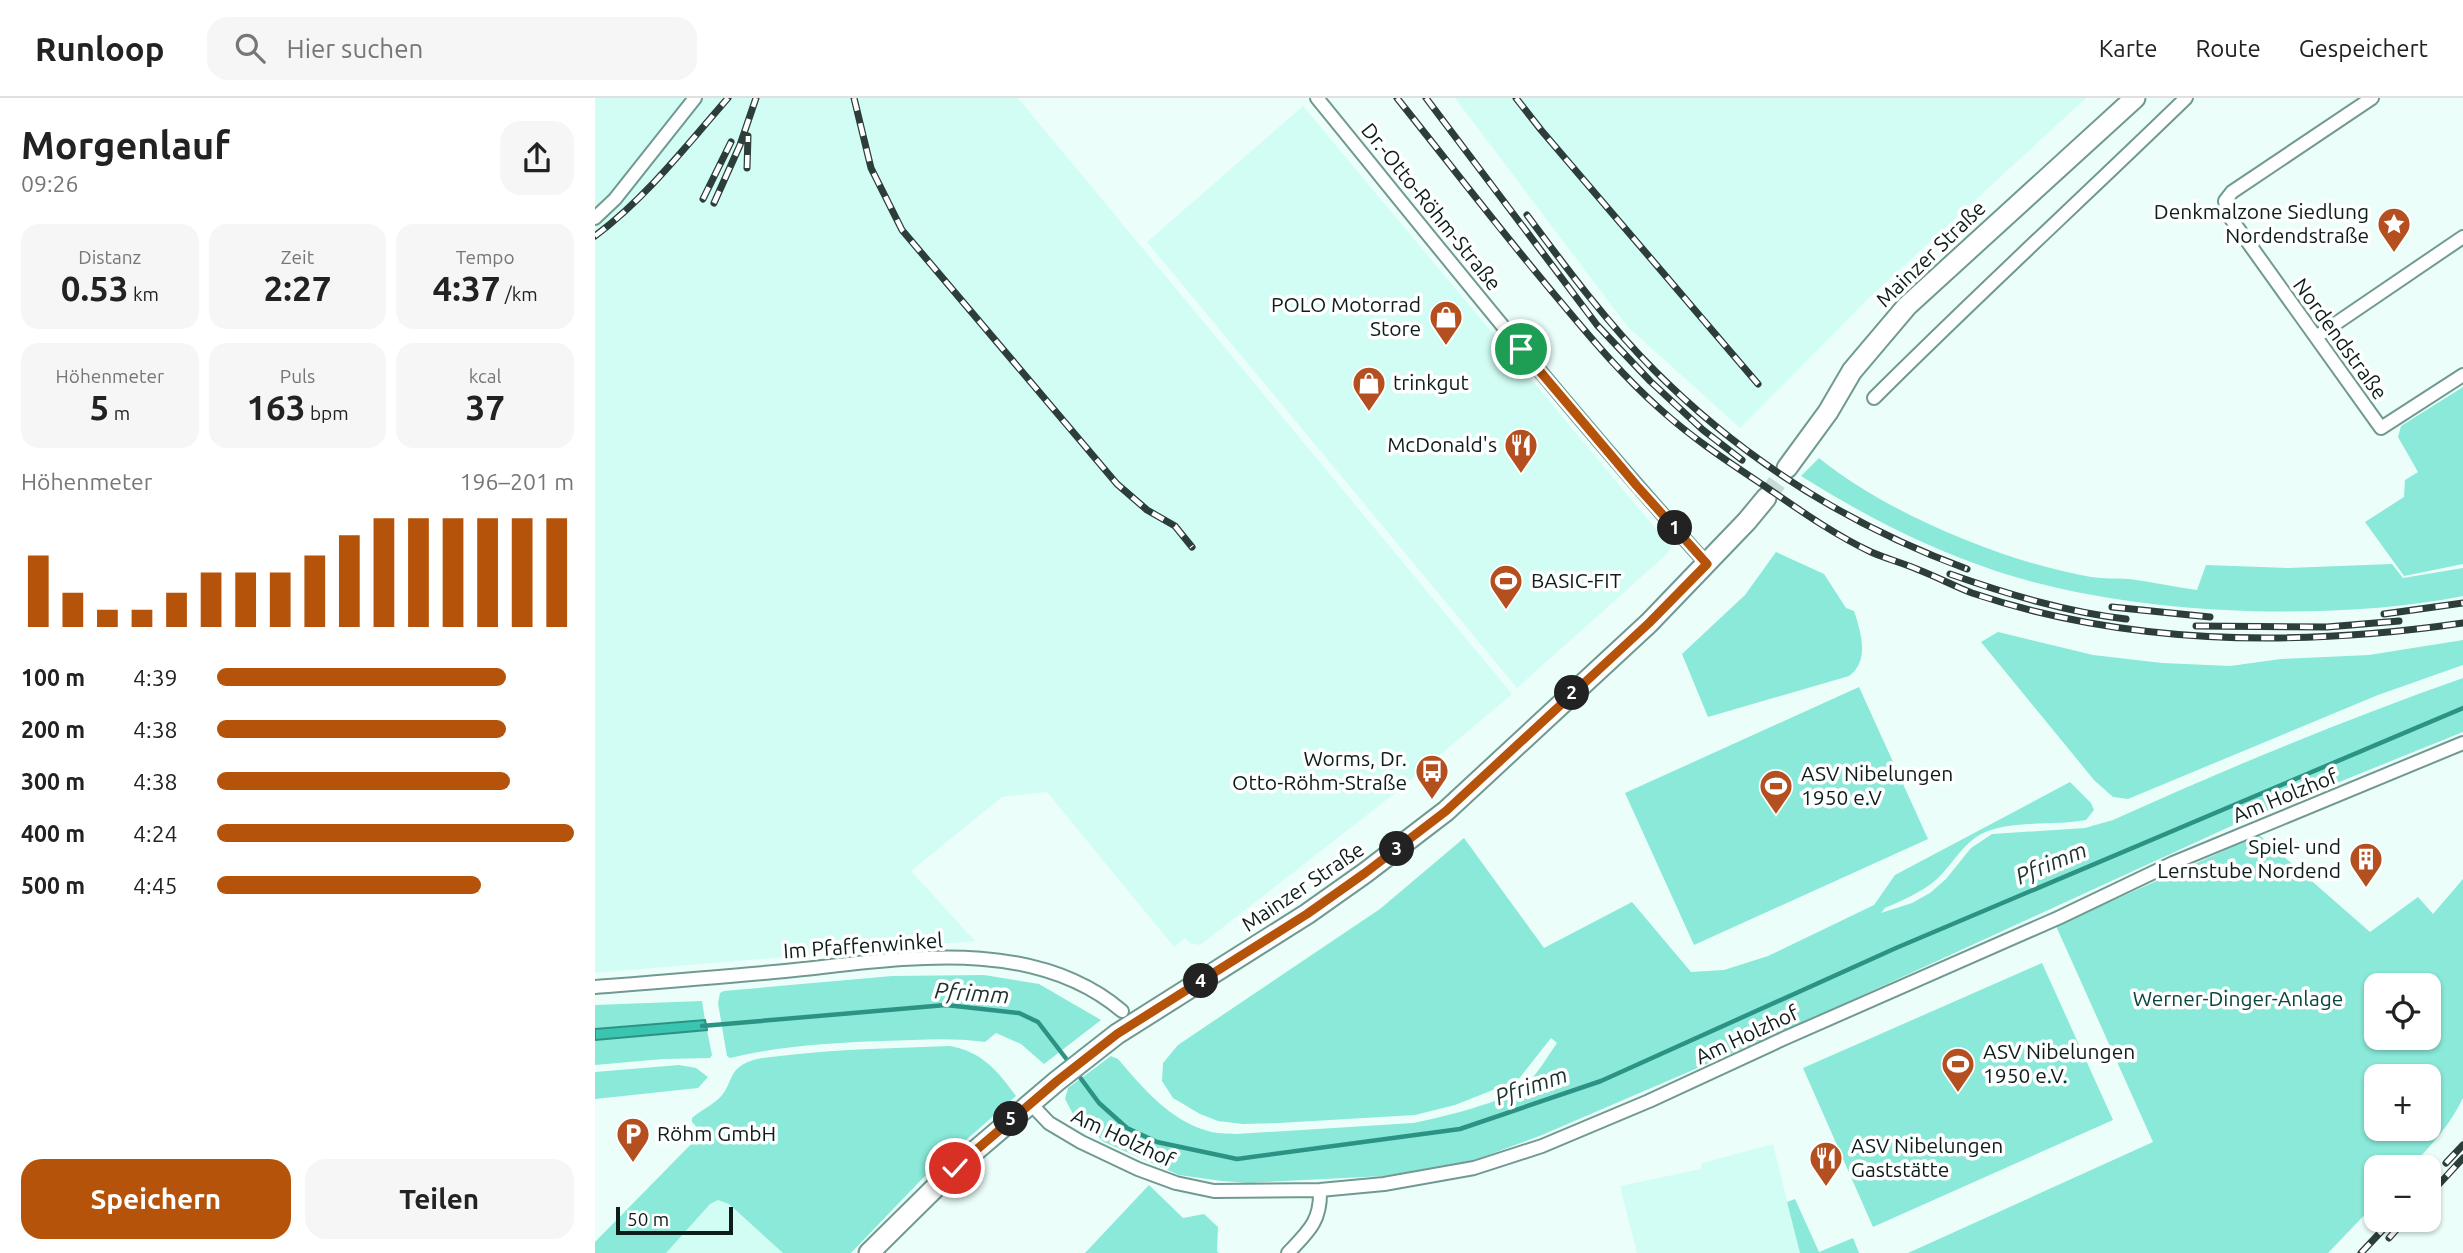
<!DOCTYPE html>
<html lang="de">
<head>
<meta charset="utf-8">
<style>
  :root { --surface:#fff; --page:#f6f6f6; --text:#222; --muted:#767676; --line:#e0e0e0; --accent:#b45309 }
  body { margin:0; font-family:Ubuntu,sans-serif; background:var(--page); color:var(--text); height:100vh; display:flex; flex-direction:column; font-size:26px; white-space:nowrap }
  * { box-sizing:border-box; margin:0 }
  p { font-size:23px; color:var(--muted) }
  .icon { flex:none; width:38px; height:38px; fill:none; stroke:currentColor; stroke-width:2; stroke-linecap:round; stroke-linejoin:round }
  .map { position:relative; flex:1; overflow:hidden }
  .side { display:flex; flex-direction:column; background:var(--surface); width:595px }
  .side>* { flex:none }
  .fabs { position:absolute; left:1769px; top:875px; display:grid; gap:14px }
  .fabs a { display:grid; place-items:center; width:77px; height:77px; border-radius:14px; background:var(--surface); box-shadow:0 2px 5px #0004; font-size:35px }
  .scale { position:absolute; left:21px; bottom:18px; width:117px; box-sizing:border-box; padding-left:7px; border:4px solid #0c1d1a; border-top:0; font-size:19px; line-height:24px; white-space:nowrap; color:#0c1d1a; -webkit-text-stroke:5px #fff; paint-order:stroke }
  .pin { position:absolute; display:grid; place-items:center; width:60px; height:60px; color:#fff; margin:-30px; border:4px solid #fff; border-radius:50%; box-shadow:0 2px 7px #0007 }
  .km { position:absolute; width:35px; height:35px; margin:-18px; border-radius:50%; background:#222; color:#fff; font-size:19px; line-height:35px; text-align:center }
  .round { display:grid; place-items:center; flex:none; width:74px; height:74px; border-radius:21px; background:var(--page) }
  .overview { display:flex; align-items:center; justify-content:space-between; height:119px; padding:0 21px }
  h1 { font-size:38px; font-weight:700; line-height:52px }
  .metrics { display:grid; grid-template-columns:repeat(3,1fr); gap:10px; height:119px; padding:7px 21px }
  .metrics div { display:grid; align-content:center; border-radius:18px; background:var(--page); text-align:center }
  .metrics b { font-size:35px; font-weight:700 }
  .metrics small { font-size:19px; font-weight:400 }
  .metrics p { font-size:19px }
  .chart { height:196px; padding:14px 21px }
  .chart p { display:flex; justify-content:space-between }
  .chart svg { width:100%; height:126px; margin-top:7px; stroke:var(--accent); stroke-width:6 }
  .primary-button { display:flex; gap:14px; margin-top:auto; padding:14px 21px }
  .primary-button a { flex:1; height:80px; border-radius:21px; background:var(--accent); color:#fff; font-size:28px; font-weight:700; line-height:80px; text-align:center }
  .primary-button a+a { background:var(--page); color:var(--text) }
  ul { padding:0 21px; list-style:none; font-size:23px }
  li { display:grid; grid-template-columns:112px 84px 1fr; align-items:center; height:52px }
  li i { height:18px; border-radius:9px; background:var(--accent) }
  header { display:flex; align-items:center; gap:42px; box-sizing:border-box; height:98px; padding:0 35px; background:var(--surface); border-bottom:2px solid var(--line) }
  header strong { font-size:33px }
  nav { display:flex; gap:38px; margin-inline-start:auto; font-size:24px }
  .search { width:490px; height:63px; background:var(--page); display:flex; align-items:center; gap:18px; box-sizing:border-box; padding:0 24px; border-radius:21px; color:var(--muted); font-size:26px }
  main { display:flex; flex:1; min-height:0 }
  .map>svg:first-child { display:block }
  .built { fill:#d2fdf4 }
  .green { fill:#8ae9d8; fill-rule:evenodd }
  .water { fill:#3ac5b1; stroke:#2c9384; stroke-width:2 }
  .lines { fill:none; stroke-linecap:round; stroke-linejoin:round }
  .stream { stroke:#2c9384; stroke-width:4.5 }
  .primary-tunnel { stroke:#cadcd8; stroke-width:19; stroke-dasharray:19 10; stroke-linecap:butt }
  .street-casing { stroke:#709a91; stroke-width:16 }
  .primary-casing { stroke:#709a91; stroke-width:23 }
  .street { stroke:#fff; stroke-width:12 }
  .primary { stroke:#fff; stroke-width:19 }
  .rail-casing { stroke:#2c3d3a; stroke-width:7 }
  .rail { stroke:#fff; stroke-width:4.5; stroke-dasharray:13; stroke-linecap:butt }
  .route-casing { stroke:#fff; stroke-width:14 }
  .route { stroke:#b45309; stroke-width:9 }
  .labels { text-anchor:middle; stroke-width:7; stroke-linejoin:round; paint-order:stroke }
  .street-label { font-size:21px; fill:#0c1d1a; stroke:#fff }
  .poi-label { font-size:21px; fill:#0c1d1a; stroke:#fff; text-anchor:start }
  .park-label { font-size:21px; fill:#09463e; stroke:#fff }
  .water-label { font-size:23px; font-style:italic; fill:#1b322d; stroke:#fff }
</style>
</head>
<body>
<header>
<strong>Runloop</strong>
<div class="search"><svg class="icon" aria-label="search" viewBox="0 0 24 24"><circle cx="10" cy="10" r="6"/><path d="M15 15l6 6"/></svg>Hier suchen</div>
<nav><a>Karte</a><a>Route</a><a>Gespeichert</a></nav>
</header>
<main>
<section class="side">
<div class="overview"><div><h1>Morgenlauf</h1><p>09:26</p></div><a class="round"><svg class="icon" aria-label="share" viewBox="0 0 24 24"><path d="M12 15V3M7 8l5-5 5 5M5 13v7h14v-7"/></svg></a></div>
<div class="metrics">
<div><p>Distanz</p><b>0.53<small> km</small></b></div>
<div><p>Zeit</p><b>2:27</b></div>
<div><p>Tempo</p><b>4:37<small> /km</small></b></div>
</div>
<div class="metrics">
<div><p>Höhenmeter</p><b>5<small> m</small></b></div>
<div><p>Puls</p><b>163<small> bpm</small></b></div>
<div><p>kcal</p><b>37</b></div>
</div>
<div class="chart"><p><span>Höhenmeter</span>196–201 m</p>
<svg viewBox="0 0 160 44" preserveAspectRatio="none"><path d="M5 44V19M15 44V32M25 44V38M35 44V38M45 44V32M55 44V25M65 44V25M75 44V25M85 44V19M95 44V12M105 44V6M115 44V6M125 44V6M135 44V6M145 44V6M155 44V6"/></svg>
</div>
<ul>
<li><b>100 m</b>4:39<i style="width:81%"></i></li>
<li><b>200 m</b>4:38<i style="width:81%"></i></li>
<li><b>300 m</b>4:38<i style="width:82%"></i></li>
<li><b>400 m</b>4:24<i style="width:100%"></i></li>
<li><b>500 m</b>4:45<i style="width:74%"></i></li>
</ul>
<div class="primary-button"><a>Speichern</a><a>Teilen</a></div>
</section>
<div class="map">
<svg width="1868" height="1155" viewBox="0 0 1868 1155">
  <rect width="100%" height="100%" fill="#ecfefa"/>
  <!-- built -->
  <path class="built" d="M0,0H423L917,596L799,696L605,847L595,845L590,840L579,849L452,694L407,699L316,773L380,843L0,875Z
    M860,0H1491L1276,198L1145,330L1032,228Z
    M708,8L1076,449L1073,455L922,590L552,144Z
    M1178,1046L1205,1155H1042L1025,1088L1106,1071L1107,1065Z
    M92,1061L210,1155H0Z"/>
  <!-- green -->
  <path class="green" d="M1868,289V466L1809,478L1770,424L1809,399L1810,382L1823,374L1803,339L1806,328Z
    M1224,360C1291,415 1412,465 1496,479C1509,481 1521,480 1534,481C1557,484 1580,489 1602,492L1611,467L1693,470L1797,466L1808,480L1868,470V498C1732,525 1533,517 1401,473C1332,450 1268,417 1206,378Z
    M1181,454L1229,476L1251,510L1259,513C1266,534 1275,563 1254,578L1113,619L1087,556L1150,497Z
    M1403,534L1498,557L1567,565L1635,568L1686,561L1774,557L1868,542V567L1783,597L1533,701L1518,699L1499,682L1386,544Z
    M1868,580V634L1645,724L1207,925L947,1037L880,1062L789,1078L653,1085L627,1083L584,1077L509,1044L479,1018L470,1001L473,990L516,958L523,961C548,990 574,1022 613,1033C622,1036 632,1035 641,1036L818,1025C843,1020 916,1003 933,985C944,973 953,958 962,945L956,940L923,982L860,1007L820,1017L684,1025L648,1026L623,1023L605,1016L578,1000L567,983L568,965L583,947L785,811L869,740L949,850L1037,804L1096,874L1129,872L1173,858L1279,807L1300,777L1475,684L1496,705L1499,712L1491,722C1459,728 1424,722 1393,733C1370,741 1359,765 1342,781C1327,794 1308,802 1290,810L1286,815L1317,805L1335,795L1351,781L1376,750L1397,736L1490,730L1518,722C1633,670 1749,622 1868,580Z
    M1264,589L1333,741L1099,847L1030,695Z
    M1664,737L1775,834L1823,799L1838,816L1868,781V1000C1855,1027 1836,1048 1815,1069H1782L1781,1105L1733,1155H1313L1558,1044L1461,828ZM1782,887H1834V940H1782ZM1782,978H1834V1031H1782Z
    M1447,865L1518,1022L1278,1129L1208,970Z
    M389,877L444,886L506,922L449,966L426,946L401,935L390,944C355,939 322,942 287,943C236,945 184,948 135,960L132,958L123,905L125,895L129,893L297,878Z
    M107,903L110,922L0,931V907Z
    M112,932L117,957L115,960L68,961L0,967V942Z
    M355,948C387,954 402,972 421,998L328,1080L256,1155H188L134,1106L123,1102L115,1106L71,1155H0V1144L107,1035L97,1024V1020C108,1010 122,1006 130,993C136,983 136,974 147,967C161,959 178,959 194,957C248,951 301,950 355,948Z
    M84,967L101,970L113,979L103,990L0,1001V974Z
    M554,1087L588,1120L609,1116L623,1129L622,1153L624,1155H490Z
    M1200,1101L1224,1154L1258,1140L1264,1155H1205L1192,1104Z"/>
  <!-- water -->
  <path class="water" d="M110,922L112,932L0,942V931Z"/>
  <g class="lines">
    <!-- stream -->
    <path class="stream" d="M107,928L351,907L424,915L443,924L476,967
      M481,974L504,1005L532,1030L562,1044L642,1061L865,1031L1006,983L1301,850L1868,610"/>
    <!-- primary-tunnel -->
    <path class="primary-tunnel" d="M1171,400L1192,370"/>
    <defs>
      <path id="street" d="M722,0C850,157 976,316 1112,466
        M1777,0L1637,94L1630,103L1632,115L1786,330L1868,277
        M0,120L20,101L100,0
        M1721,239L1868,139
        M1279,300C1381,198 1487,101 1591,0
        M0,889C63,884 127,879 190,873C300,862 435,835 527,913
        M435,1005L454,1025L486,1044L543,1071L581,1085L619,1093L725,1092L789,1086L879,1070L947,1048L1054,1003L1190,940L1463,820L1578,765L1868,645
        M693,1155C714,1133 726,1123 725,1092"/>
      <path id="primary" d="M1192,370L1233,314L1257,273L1312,208L1540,0
        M274,1155L360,1070L462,983L522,936L712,816L770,775L851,713L1054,525L1152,423L1171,400"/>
    </defs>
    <!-- street casing -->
    <use href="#street" class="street-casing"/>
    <!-- primary casing -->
    <use href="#primary" class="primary-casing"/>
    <!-- street -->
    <use href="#street" class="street"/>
    <!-- primary -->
    <use href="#primary" class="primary"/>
    <defs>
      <path id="rail" d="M259,0L276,70L307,132L522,386L552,412L580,428L597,449
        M802,0C858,70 912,141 970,209C1000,245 1030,280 1065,311C1097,340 1132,363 1168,387C1203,411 1238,436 1276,454C1292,461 1308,465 1324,472C1342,479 1359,488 1377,495C1535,548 1704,549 1868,525
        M831,0L1002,227L1055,283L1108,332L1147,362
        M921,0L946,32L1163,286
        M152,70L153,38
        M108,101L136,44
        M119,105L145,47L161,0
        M932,117C972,171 1013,226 1060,273C1149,362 1255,428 1372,471
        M0,138C51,100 92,47 133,0
        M1355,476C1412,496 1471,514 1531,521
        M1517,509L1615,519
        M1789,516L1868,505
        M1601,528L1732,529L1804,523
        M1851,1065L1868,1047
        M1834,1097L1868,1060
        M1794,1140L1810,1122
        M1766,1155L1797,1122"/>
    </defs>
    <!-- rail casing -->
    <use href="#rail" class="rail-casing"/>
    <!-- rail -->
    <use href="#rail" class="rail"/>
  </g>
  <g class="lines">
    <defs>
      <path id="route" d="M360,1070L462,983L522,936L712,816L770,775L851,713L1054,525L1112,466L1042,388L926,251"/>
    </defs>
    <!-- route casing -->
    <use href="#route" class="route-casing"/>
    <!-- route -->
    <use href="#route" class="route"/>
  </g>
  <!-- icons -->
  <defs>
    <symbol id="sight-pin" viewBox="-11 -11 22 30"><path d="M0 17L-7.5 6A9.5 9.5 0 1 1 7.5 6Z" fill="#b44f20" stroke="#fff"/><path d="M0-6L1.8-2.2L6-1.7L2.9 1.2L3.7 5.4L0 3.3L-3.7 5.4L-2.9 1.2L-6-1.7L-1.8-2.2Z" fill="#fff"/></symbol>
    <symbol id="shop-pin" viewBox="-11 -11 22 30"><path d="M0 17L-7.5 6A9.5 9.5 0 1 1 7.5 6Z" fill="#b44f20" stroke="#fff"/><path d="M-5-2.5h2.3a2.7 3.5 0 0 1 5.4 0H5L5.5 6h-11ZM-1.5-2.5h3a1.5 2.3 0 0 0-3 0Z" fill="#fff"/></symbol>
    <symbol id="restaurant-pin" viewBox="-11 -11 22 30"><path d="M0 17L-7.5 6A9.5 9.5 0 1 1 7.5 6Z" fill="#b44f20" stroke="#fff"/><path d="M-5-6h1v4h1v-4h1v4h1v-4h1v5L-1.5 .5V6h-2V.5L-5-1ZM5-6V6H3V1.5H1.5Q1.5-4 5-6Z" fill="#fff"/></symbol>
    <symbol id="stadium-pin" viewBox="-11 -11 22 30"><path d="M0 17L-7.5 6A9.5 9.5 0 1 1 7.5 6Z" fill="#b44f20" stroke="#fff"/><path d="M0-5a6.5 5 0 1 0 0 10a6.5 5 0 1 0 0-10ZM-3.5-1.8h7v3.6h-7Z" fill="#fff"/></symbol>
    <symbol id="bus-pin" viewBox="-11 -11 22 30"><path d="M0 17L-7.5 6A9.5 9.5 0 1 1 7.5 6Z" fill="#b44f20" stroke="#fff"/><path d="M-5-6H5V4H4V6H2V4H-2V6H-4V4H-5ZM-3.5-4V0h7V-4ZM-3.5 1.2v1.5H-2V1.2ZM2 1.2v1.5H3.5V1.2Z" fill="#fff"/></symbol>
    <symbol id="building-pin" viewBox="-11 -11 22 30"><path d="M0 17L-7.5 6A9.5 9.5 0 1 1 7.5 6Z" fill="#b44f20" stroke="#fff"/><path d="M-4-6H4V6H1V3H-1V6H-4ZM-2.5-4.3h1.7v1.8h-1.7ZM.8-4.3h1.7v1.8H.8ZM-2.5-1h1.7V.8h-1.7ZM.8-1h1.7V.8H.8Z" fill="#fff"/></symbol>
    <symbol id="parking-pin" viewBox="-11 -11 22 30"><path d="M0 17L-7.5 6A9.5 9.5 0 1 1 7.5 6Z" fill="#b44f20" stroke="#fff"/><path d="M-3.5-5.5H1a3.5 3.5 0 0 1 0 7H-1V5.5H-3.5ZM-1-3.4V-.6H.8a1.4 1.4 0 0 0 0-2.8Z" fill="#fff"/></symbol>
  </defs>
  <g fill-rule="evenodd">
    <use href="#sight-pin" x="1780" y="107" width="38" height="52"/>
    <use href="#shop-pin" x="832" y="200" width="38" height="52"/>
    <use href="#shop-pin" x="755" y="266" width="38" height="52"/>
    <use href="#restaurant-pin" x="907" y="328" width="38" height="52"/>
    <use href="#stadium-pin" x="892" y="464" width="38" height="52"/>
    <use href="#bus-pin" x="818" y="654" width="38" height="52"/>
    <use href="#stadium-pin" x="1162" y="669" width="38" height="52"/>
    <use href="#building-pin" x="1752" y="742" width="38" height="52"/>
    <use href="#stadium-pin" x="1344" y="947" width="38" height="52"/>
    <use href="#parking-pin" x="19" y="1017" width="38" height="52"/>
    <use href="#restaurant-pin" x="1212" y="1041" width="38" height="52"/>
  </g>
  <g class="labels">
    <!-- street labels -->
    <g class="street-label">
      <text transform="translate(836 109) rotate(51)" y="7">Dr.-Otto-Röhm-Straße</text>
      <text transform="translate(1336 156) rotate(-44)" y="7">Mainzer Straße</text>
      <text transform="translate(1745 241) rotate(54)" y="7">Nordendstraße</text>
      <text transform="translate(1690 698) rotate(-22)" y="7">Am Holzhof</text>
      <text transform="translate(708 789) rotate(-34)" y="7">Mainzer Straße</text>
      <text transform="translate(268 848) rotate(-4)" y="7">Im Pfaffenwinkel</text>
      <text transform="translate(1152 937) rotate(-25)" y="7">Am Holzhof</text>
      <text transform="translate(528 1040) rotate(25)" y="7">Am Holzhof</text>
    </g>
    <!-- poi labels -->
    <g class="poi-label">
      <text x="1774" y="121" text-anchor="end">Denkmalzone Siedlung<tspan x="1774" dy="24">Nordendstraße</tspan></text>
      <text x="826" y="214" text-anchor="end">POLO Motorrad<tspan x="826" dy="24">Store</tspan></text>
      <text x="798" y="292">trinkgut</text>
      <text x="902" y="354" text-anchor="end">McDonald's</text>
      <text x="936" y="490">BASIC-FIT</text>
      <text x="812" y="668" text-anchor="end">Worms, Dr.<tspan x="812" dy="24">Otto-Röhm-Straße</tspan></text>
      <text x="1206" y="683">ASV Nibelungen<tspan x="1206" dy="24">1950 e.V</tspan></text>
      <text x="1746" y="756" text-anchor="end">Spiel- und<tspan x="1746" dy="24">Lernstube Nordend</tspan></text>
      <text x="1388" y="961">ASV Nibelungen<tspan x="1388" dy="24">1950 e.V.</tspan></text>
      <text x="62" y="1043">Röhm GmbH</text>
      <text x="1256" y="1055">ASV Nibelungen<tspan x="1256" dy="24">Gaststätte</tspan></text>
    </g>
    <!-- park labels -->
    <g class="park-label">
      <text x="1643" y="908">Werner-Dinger-Anlage</text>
    </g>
    <!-- water labels -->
    <g class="water-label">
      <text transform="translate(1456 765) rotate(-23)" y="8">Pfrimm</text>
      <text transform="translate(377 895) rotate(4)" y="8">Pfrimm</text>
      <text transform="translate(936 988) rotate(-19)" y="8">Pfrimm</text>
    </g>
  </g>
</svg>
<div class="fabs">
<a><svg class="icon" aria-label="locate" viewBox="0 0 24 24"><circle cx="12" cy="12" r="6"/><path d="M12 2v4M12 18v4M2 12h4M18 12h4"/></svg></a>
<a>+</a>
<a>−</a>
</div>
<div class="scale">50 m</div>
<div class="pin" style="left:926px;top:251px;background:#1e9e55"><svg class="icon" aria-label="arrive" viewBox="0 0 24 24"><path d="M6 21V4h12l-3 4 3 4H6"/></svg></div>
<div class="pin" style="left:360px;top:1070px;background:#d93025"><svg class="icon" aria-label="check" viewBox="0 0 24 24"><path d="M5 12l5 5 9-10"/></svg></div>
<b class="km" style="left:1080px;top:430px">1</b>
<b class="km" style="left:977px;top:595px">2</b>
<b class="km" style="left:802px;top:751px">3</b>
<b class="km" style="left:606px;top:883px">4</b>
<b class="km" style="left:416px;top:1021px">5</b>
</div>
</main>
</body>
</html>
